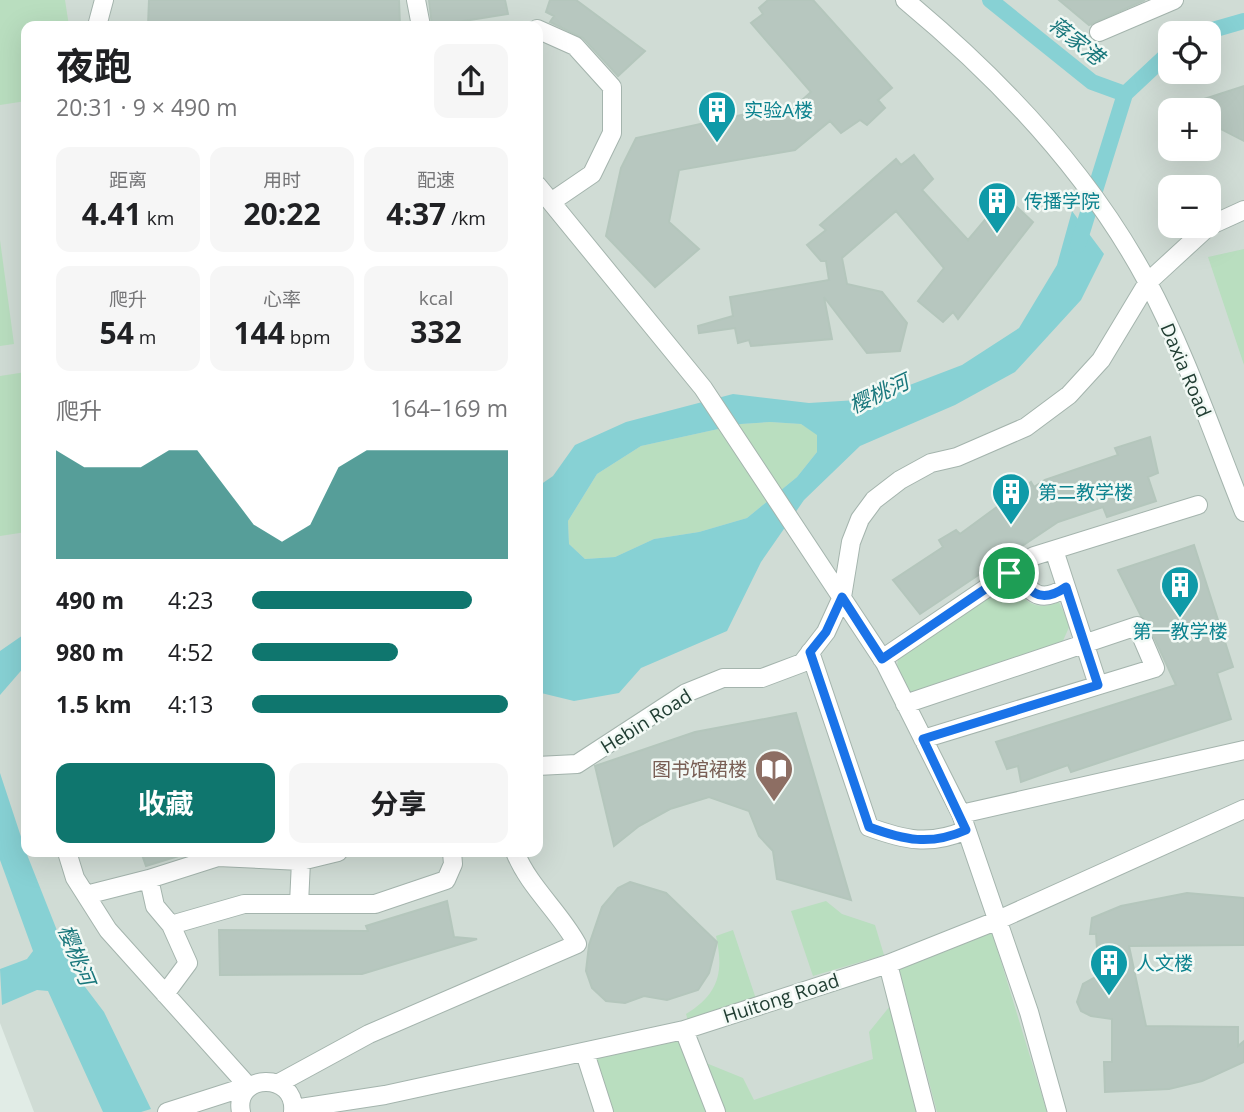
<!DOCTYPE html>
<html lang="zh">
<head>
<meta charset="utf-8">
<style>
  :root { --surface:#fff; --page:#f6f6f6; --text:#202124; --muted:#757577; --accent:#0f766e }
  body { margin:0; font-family:"Open Sans","Noto Sans SC",sans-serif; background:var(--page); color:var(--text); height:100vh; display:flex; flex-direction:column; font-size:26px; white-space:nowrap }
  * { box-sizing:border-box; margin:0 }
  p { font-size:23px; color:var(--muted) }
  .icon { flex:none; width:38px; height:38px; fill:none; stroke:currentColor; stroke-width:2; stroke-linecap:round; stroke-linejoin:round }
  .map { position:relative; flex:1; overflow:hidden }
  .drawer { position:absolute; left:21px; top:21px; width:522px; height:836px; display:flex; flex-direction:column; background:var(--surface); border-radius:14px; box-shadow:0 7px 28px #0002 }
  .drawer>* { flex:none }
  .fabs { position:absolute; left:1158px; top:21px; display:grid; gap:14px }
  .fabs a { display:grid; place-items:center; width:63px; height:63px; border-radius:14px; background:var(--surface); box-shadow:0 7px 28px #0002; font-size:35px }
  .pin { position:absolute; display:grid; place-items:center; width:60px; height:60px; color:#fff; margin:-30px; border:4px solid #fff; border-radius:50%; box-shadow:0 2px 7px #0007 }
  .round { display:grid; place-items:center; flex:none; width:74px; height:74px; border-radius:14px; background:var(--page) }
  .overview { display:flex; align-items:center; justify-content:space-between; height:119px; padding:0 35px }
  h1 { font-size:38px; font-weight:700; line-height:52px }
  .metrics { display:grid; grid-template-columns:repeat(3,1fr); gap:10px; height:119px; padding:7px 35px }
  .metrics div { display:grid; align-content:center; border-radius:14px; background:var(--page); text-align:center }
  .metrics b { font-size:30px; font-weight:700 }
  .metrics small { font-size:19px; font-weight:400 }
  .metrics p { font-size:19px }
  .chart { height:196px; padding:14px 35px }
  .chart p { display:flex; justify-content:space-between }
  .chart svg { width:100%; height:126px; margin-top:7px; fill:var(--accent); opacity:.7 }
  .cta { display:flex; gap:14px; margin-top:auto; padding:14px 35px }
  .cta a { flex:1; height:80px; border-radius:14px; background:var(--accent); color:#fff; font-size:28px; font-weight:700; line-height:80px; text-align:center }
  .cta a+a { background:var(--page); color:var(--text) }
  ul { padding:0 35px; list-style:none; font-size:23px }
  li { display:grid; grid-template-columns:112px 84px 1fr; align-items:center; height:52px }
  li i { height:18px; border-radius:9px; background:var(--accent) }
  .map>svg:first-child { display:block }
  .built { fill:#d0dcd5; fill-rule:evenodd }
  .green { fill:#b9debf }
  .water { fill:#87d1d4; fill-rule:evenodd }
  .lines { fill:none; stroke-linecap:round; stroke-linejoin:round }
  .canal { stroke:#87d1d4; stroke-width:16 }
  .building { fill:#b7c7bf; stroke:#b4c6bc; stroke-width:2 }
  .street-casing { stroke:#a4b4ad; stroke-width:20 }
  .street { stroke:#fff; stroke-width:18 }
  .route-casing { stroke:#fff; stroke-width:14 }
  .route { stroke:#1a73e8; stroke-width:9 }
  .labels { text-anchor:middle; stroke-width:5; stroke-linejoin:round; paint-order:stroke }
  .culture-label { font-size:19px; fill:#0d838f; stroke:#f2f9f5; text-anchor:start }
  .street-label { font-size:19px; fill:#213e33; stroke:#f2f9f5 }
  .education-label { font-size:19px; fill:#785e54; stroke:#f2f9f5; text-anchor:end }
  .water-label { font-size:21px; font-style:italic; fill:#19777c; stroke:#f2f9f5 }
</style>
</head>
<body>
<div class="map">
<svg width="1244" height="1112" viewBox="0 0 1244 1112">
  <rect width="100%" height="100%" fill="#e1ece6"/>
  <!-- built -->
  <path class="built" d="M0,0H1244V1112H34L0,1023ZM26,26H537V852H26ZM1171,33H1209V72H1171ZM1171,110H1209V149H1171ZM1171,187H1209V226H1171Z"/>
  <!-- green -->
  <path class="green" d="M0,0H65L69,26H26V101L0,105Z
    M0,240L14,344L0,346Z
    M1244,249V365L1208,257Z
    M26,372V532L0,536V376Z
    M770,422L801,424L817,434V452L797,477L747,518L699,532L654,539L615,557L585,559L569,544L568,521L597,474L641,446L741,424Z
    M1013,579C1020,601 1036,612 1059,602L1070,625L1062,643L912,695L897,668L898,657Z
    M826,901L842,914L875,925L884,955L813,976L791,911Z
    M733,930L756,999L688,1021L686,1014C719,994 724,972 716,936Z
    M992,932L1047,1112H937L899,969Z
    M890,1006L916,1112H726L706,1063L743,1078L754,1100L873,1059L869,1032Z
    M678,1037L707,1112H612L594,1057Z"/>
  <!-- water -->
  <path class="water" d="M1072,211L1104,254L1081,300L1015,372L955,405L860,446L804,500L761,562L727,631L641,668L619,693L574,701L537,692V487L553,476L575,445L626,422L733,394L809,403L873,399L962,365L1019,328L1057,265ZM770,422L801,424L817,435V452L797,477L747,518L699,532L654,539L615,557L585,559L569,544L568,521L597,474L641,446L741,424Z
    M26,633V665L0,695V651Z
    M0,773L26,852L73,971L104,1012L151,1109L141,1112H103L48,991L37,990L2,1005L0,969L27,959L33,951L0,860Z"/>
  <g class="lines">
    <!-- canal -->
    <path class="canal" d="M990,0L1092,82L1125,94L1171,51
      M1202,33L1244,21
      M1078,245L1125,94"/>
  </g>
  <!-- building -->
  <path class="building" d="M149,0H399L400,26H148Z
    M429,0H505L508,14L432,26Z
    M550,0H576L645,51L618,76L583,38L550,22L554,16L546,12Z
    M768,0H813L892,88L878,100L885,108L867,125L860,120L841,133L830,121L795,150L679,170L669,222L699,249L655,287L606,236L621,168L636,138L773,108L781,119L811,92L751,23L763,14L759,8Z
    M1059,0H1145L1089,25Z
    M1244,86V141L1209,123V110H1201V100Z
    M914,155L933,179L922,190L968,240L1005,196L1033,222L958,319L953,312L943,322L918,301L944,268L896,211L842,258L847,284L882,292L907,323L900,351L867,353L824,297L832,339L751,346L749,340L738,343L735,328L699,333L698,326L733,316L730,297L829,280L826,261H821L807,245L826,230L820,225L896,159L901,165Z
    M1150,437L1158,473L1148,477L1156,501L1107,517L1103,507L1058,522L920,614L893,580L943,547L939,540L956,530L960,534L1031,482L1034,487L1045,480L1118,455L1115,448Z
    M1194,545L1233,667L1217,673L1231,719L1071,772L1068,765L1021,782L1018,766L1007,769L996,742L1176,685L1147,622L1141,616L1118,570Z
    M796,713L851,900L777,879L773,851L759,836L749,811L709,797L670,809L639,826L614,846L595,766L695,732Z
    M141,852H182V855L146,866Z
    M630,882L666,893L717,942L709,973L698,990L667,1000L644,996L625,1003L606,1001L592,988L586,971L589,945L602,907L618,888Z
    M1187,893L1244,898V945L1129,946L1146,1026L1238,1027V1046L1244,1041V1062L1202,1081L1169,1089L1105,1092L1104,1062H1112V1019L1091,1016L1081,1011L1077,1002L1083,984L1112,968L1108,948H1097L1096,934H1090L1092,918L1121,906Z
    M447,901L454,937L477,939L362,974L220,975L219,930L368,931L366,926Z"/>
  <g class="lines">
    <defs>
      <path id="street" d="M416,0L421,26
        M905,0C999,78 1089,173 1147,281C1186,354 1213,435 1244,512
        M97,26L104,0
        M537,29L575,46L612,87V133L592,174L551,202L703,388L885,663L961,814L1029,1012L1057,1112
        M1099,32L1174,0
        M537,185L551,202
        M1209,226L1244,210
        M1054,550L1098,685
        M1022,564C1024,593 1040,605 1066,587
        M810,652L869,827C904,840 930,846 966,830
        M882,659L1034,556L1198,505
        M905,704L1137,626L1155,668L923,739
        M537,766L577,764L686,693L723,678H762L802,663L826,632L842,597L851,542L860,519L874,500L900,480L931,463L957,457L1026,427L1069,395L1101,360L1148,282L1209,226
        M961,814L1244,750
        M67,852L75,878L108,930L248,1086L167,1112
        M149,879L218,857L301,861L338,852
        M86,895L149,879L155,906L171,925L188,963L165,994
        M299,904L301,861
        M171,925L244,904H375L446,880L453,864L452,852
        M888,964L926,1112
        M684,1030L716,1112
        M585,1053L604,1112
        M279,1083L369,1034L577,944C559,911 529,887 515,852
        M294,1109L385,1095L684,1030L888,964L996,921L1244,809
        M241,1112C233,1073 297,1071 293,1112"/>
    </defs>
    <!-- street casing -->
    <use href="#street" class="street-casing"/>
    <!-- street -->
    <use href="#street" class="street"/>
  </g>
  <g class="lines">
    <defs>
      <path id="route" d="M1022,564C1024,593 1040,605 1066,587L1098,685L923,739L966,830C930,846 904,840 869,827L810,652L826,632L842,597L882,659Z"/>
    </defs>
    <!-- route casing -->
    <use href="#route" class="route-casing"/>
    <!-- route -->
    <use href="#route" class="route"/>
  </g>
  <!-- icons -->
  <defs>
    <symbol id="building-pin" viewBox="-11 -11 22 30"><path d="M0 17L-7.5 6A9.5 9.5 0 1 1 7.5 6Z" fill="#0f9aa8" stroke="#f2f9f5"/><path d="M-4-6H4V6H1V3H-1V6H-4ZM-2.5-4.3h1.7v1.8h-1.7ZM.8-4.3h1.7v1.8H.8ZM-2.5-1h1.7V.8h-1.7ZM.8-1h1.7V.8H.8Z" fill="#fff"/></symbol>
    <symbol id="library-pin" viewBox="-11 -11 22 30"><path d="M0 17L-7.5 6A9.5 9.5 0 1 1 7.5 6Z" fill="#8d6e63" stroke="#f2f9f5"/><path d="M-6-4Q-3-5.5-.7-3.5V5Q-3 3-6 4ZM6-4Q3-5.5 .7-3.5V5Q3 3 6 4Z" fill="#fff"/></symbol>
  </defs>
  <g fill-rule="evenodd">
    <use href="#building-pin" x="695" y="88" width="44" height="60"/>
    <use href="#building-pin" x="975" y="179" width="44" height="60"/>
    <use href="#building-pin" x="989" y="470" width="44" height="60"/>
    <use href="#building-pin" x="1158" y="563" width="44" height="60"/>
    <use href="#library-pin" x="752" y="747" width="44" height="60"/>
    <use href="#building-pin" x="1087" y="941" width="44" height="60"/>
  </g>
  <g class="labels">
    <!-- culture labels -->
    <g class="culture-label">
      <text x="744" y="117">实验A楼</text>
      <text x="1024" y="208">传播学院</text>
      <text x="1038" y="499">第二教学楼</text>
      <text x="1180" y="638" text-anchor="middle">第一教学楼</text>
      <text x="1136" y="970">人文楼</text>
    </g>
    <!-- street labels -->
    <g class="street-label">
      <text transform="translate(1186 370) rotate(67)" y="7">Daxia Road</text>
      <text transform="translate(646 721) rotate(-32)" y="7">Hebin Road</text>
      <text transform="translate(781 998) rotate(-18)" y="7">Huitong Road</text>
    </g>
    <!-- education labels -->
    <g class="education-label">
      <text x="747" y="776">图书馆裙楼</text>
    </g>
    <!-- water labels -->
    <g class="water-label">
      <text transform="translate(1076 41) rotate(38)" y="7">蒋家港</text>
      <text transform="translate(879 394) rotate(-25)" y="7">樱桃河</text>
      <text transform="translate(76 955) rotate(68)" y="7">樱桃河</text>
    </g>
  </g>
</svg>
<div class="fabs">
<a><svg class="icon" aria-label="locate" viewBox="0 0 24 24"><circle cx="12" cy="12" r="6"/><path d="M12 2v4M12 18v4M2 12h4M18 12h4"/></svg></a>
<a>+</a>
<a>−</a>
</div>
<div class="pin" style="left:1009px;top:573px;background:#1e9e55"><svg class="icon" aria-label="arrive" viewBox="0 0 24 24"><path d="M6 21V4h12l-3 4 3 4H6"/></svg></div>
<section class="drawer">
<div class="overview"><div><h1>夜跑</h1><p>20:31 · 9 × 490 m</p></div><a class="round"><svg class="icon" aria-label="share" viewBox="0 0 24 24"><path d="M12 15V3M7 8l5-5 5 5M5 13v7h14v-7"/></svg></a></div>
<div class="metrics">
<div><p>距离</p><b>4.41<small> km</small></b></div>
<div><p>用时</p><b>20:22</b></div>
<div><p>配速</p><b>4:37<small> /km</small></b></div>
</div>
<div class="metrics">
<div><p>爬升</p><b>54<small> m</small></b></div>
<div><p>心率</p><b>144<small> bpm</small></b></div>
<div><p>kcal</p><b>332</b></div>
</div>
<div class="chart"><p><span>爬升</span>164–169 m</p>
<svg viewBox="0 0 160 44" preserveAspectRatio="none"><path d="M0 44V6L10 12L20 12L30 12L40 6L50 6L60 19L70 32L80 38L90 32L100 12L110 6L120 6L130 6L140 6L150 6L160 6V44z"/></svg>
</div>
<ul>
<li><b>490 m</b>4:23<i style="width:86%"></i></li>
<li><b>980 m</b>4:52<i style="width:57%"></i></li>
<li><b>1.5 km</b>4:13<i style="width:100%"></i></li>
</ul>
<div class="cta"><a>收藏</a><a>分享</a></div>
</section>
</div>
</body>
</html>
